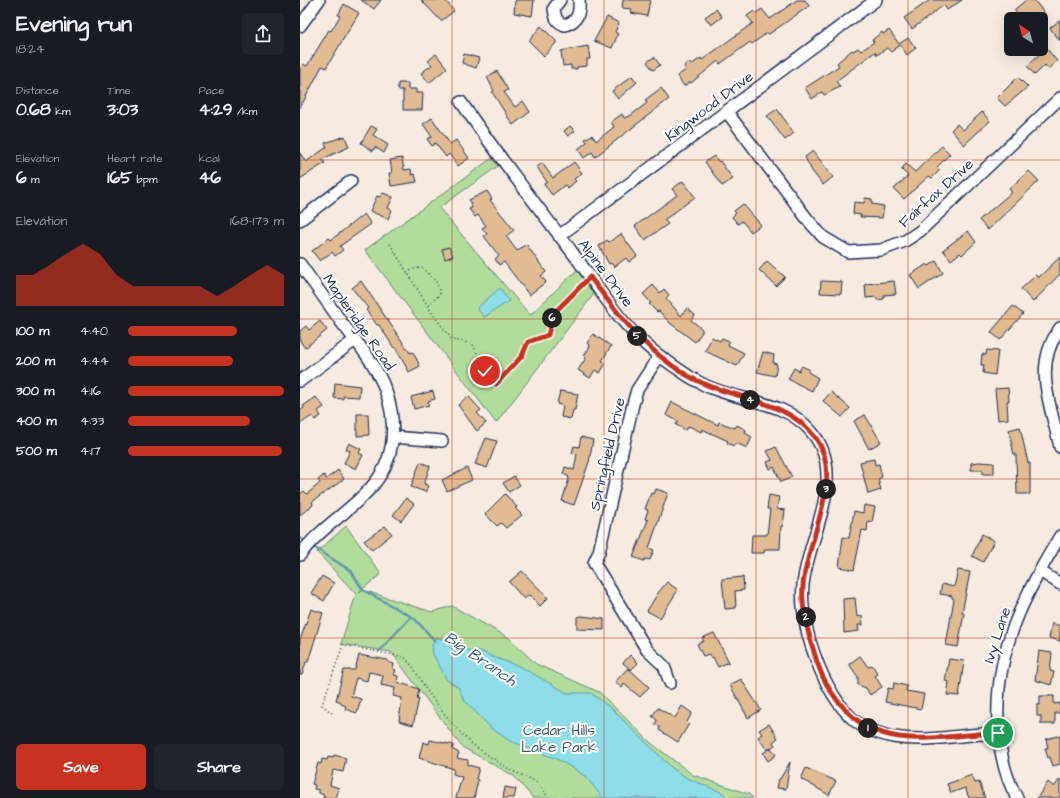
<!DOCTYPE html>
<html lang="en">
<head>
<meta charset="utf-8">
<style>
  :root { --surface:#171b24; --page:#20242c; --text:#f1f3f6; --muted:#9ea1a6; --accent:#c8321e }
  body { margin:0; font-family:"Architects Daughter",sans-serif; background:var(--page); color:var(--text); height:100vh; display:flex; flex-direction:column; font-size:15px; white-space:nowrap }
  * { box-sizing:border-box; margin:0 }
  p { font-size:13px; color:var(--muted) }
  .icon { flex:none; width:22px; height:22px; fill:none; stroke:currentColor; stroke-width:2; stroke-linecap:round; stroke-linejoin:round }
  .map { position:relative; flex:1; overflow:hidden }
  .panel { display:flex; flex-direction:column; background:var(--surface); width:300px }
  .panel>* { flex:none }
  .needle { width:26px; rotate:323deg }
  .buttons { position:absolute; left:704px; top:12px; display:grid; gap:8px }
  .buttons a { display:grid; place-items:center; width:44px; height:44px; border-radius:6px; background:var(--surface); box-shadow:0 4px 16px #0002; font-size:20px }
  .pin { position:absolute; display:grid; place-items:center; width:34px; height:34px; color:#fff; margin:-17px; border:2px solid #fff; border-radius:50%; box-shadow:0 1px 4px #0007 }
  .km { position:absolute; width:20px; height:20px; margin:-10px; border-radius:50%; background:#222; color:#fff; font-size:11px; line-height:20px; text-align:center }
  .round { display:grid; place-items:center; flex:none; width:42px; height:42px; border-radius:6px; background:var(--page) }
  .head { display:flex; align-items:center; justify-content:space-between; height:68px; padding:0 16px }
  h1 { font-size:22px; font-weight:800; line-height:30px }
  .metrics { display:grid; grid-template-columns:repeat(3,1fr); gap:6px; height:68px; padding:4px 16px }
  .metrics div { display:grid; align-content:center }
  .metrics b { font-size:17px; font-weight:800 }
  .metrics small { font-size:11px; font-weight:400 }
  .metrics p { font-size:11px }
  .chart { height:112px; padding:8px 16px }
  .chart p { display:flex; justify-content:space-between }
  .chart svg { width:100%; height:72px; margin-top:4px; fill:var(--accent); opacity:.7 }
  .primary-button { display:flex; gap:8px; margin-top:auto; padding:8px 16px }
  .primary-button a { flex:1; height:46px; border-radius:6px; background:var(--accent); color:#fff; font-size:16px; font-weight:800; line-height:46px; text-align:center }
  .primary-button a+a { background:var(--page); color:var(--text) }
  ul { padding:0 16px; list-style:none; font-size:13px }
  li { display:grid; grid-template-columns:64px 48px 1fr; align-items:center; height:30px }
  li i { height:10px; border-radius:5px; background:var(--accent) }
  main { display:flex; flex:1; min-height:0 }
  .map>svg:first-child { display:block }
  .green { fill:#b1dd9b; stroke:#66867c }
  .water { fill:#8ddee8; stroke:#5f98b1 }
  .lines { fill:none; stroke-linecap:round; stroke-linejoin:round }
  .stream { stroke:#5f98b1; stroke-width:2.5 }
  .building { fill:#e1bc92; stroke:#1b2f5e }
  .minor-casing { stroke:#1b2f5e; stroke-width:14 }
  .path { stroke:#1b2f5e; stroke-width:1.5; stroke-dasharray:1 3; stroke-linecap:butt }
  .minor { stroke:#fff; stroke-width:11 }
  .route-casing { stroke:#fff; stroke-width:8 }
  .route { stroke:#c8321e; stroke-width:5 }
  .grid { fill:none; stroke:#c8321e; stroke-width:1; stroke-opacity:0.55 }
  .labels { text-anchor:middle; stroke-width:4; stroke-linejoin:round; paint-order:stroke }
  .street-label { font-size:15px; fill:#1b2f5e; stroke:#fff }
  .park-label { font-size:15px; fill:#405a6d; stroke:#fff }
  .water-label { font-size:16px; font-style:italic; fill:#385b80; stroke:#fff }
</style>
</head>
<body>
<main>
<section class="panel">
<div class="head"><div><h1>Evening run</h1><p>18:24</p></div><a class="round"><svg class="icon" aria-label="share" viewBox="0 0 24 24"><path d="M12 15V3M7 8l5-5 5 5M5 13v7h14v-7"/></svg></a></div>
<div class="metrics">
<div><p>Distance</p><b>0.68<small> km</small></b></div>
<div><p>Time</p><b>3:03</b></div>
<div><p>Pace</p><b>4:29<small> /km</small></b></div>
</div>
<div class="metrics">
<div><p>Elevation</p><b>6<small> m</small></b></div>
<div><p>Heart rate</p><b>165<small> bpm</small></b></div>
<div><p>kcal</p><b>46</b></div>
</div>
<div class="chart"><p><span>Elevation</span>168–173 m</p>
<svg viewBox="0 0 160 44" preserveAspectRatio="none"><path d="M0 44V25L10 25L20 19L30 12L40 6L50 12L60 25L70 32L80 32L90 32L100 32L110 32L120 38L130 32L140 25L150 19L160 25V44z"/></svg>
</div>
<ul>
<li><b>100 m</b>4:40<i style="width:70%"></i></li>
<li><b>200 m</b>4:44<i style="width:67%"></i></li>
<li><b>300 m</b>4:16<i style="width:100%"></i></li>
<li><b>400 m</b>4:33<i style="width:78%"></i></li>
<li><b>500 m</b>4:17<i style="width:99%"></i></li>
</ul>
<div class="primary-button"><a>Save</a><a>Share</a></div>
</section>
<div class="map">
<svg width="760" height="798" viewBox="0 0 760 798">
  <rect width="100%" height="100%" fill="#f6ebde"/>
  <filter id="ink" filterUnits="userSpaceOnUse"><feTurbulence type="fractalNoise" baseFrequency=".025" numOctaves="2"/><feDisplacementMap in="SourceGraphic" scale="8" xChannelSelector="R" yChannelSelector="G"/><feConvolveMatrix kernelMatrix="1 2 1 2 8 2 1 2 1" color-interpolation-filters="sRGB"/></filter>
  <g filter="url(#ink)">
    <!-- green -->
    <path class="green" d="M192,158L198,166L139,208L230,315L277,270L294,294L196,423L65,250Z
      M46,526L81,574L59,592L63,590L132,612L152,606L209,638L236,664L299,692L351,743L393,775L449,794L453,798H233L214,776L162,747L91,652L41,644L56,594L17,552Z"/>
    <!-- water -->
    <path class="water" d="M200,288L209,301L184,317L177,308Z
      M135,638L144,639L158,650L180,651L193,657L221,667L267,693H291L312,709L372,768L387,778L423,793L427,798H303L286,777L276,770L259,760L210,741L192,729L164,700L158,687L147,680L133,654L132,646Z"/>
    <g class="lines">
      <!-- stream -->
      <path class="stream" d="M0,538L6,542
        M12,546L51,571L63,590L114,618L136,642
        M79,651L111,617"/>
    </g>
    <!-- building -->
    <path class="building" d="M61,0H81L74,9Z
      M121,0H145L154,11L141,21Z
      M217,0H234L232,16L214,13L215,1Z
      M323,0H350L347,16L331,13L332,9L322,8Z
      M497,0H505L509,6L469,34L467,33L452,44L450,42L420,64L418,61L391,83L390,82L384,86L377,76L386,70L384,66L389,62L391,65L401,58L402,60L453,23L447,16L454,11L456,13L462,9L470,19Z
      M630,0H662L647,10L644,5L612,29L604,18Z
      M726,0H734L747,16L743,19H723L714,10Z
      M44,4L59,13L26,68L22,66L0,108V70L3,64L7,66L29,30L31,31L40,16L38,15Z
      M416,9L422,17L411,25L405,17Z
      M307,17L319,23L315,32L318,34L312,48L294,41Z
      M760,20V41L750,28Z
      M241,26L256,41V43L244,56L229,41Z
      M589,30L599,44L608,38L616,48L607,55L600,45L591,52L587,48L577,55L575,52L536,81L540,87L524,95L522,92L512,99L505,88L539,66L537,63L552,50L553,51L558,48L561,51L574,42L572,40L582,32L583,34Z
      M288,46L290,59H287V66L277,67V69H271V65L263,66L261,51Z
      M746,48L757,61L748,69L745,65L735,75L727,66Z
      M136,54L147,68L129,83L121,73L132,65L128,61Z
      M164,54L179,58L176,68L162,63Z
      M354,57L360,65L353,70L347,62Z
      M197,71L208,90L204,92L215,107L223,101L230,112L213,125L192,92L194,91L187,77Z
      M332,76L337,82L318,99L312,91Z
      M718,77L728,87L705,106L697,98Z
      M98,83H108V89H116V93H123L122,110H103V90H98Z
      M361,88L369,99L295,157L292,152L284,158L278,149L287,142L285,139L292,135L296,141L314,127L311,122L322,114L324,118L330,116L347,103L345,100Z
      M477,109L494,133L485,140L467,116Z
      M682,112L690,121L664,145L651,130L657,124L663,130Z
      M132,118L150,144L156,140L169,158L158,166L149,154L146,157L135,143L132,146L127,139L132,137L123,124Z
      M71,126L77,129L73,135L88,145L84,153L75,147L73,151L61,143Z
      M270,126L275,131L268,136L264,131Z
      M45,136L49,147L22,159L25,163L0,179V153L6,162L27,147L25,143Z
      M642,146L650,154L637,167L640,170L632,178L629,176L604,199L594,189L608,176L602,170L603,167L606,164L615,172Z
      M513,151L533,177L523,185L512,171L505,157Z
      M414,156L419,162L420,161L433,179L422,186L405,162Z
      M102,158L104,170L111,169L112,175L115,174L117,182L91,186L89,173H92L90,160Z
      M274,162L282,173L274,179L276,181L268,188L265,185L252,195L244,184L247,182L237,167L242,163L253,178Z
      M729,171L739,181L688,230L679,220L712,192L709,189Z
      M383,181L395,197L364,220L368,224L345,240L335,226L377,195L372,189Z
      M187,191L192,199L190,200L214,230L206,236L217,251L226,244L246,272L241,276L246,282L229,295L204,262L199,265L195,259L199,256L184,236L187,234L182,228L186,226L178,215L175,217L169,209L172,208L169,200Z
      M83,193L93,197L88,208L92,210L88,219L70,211L77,196L80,197Z
      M565,198L572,199V204L584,206L582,218L560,217L561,215L553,214L554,202L564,203Z
      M443,204L461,225L451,232L442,221L438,224L432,217L436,213L434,211Z
      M64,214L71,224L40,246L43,250L35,256L32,252L20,261L12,251L29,238L31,240Z
      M668,231L676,242L662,255L660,253L651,260L643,250Z
      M321,234L337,256L329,262L326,258L314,267L311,263L309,264L299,246L307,240L309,242Z
      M149,247L153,256L145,259L142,249Z
      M760,257V274L733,302L721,289L736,275L738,278Z
      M467,261L485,277L476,286L459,270Z
      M636,261L643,273L619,289L610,275L627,264L629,266Z
      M61,281L110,353L113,352L120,366L109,372L95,347L94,348L79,325H77L66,310L68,308L52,288Z
      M521,281L542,282L541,294L520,293Z
      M594,281L596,294L584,295V299L577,300L576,297L566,298L565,284Z
      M353,285L360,293L364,289L369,295L366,298L381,316L387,308L395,315L391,320L402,329V332L395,342L370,323L359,311L357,312L349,304L351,303L343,294Z
      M713,306L723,314L700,340L691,332Z
      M20,321L27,330L5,348L0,341V331L6,326L9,330Z
      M293,334L311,346L302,361L306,363L300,373L295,370L290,378L278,370L286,358L284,356L290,346L287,343Z
      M412,337L420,341L422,338L429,341L428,345L444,353L437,366L405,351Z
      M687,350L698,351L695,375L683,373L684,365H681L682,354L686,355Z
      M463,352L474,355L473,363L477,364L475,376L457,372Z
      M502,366L510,370L508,372L518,378L512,391L488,379L494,368L499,371Z
      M35,383L60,386L59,397L43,396V399L34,398Z
      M708,388L709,401H707L708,419L698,420L695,389Z
      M133,391L135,399L128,401L129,405L114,409L111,397Z
      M260,391L278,394L275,410H273L271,419L261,417L263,406L257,404Z
      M531,392L550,408L542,417L523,401Z
      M168,396L181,410L177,413L186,423L177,431L158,405Z
      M16,397L24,407L18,411L21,416L15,420L12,416L0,424V411L4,408L3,406Z
      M372,402L418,425L419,422L435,428L437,425L446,430L445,433L452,437L447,448L436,443L434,446L427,443L428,441L402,429L401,432L389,426L386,430L376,425L378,421L366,415Z
      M57,414H68L69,435L57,436Z
      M565,415L581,442L569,449L554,421Z
      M720,427L728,463H730V494H717L716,455H714L709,430Z
      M281,437L293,440L289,462L274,505L262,501L269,479L268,476L263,474L265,467L274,470L277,454L272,453L274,446L279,447Z
      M186,438L197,441L187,468L175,464Z
      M49,443L61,449L59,453L63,455L56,469L44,463L50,451L46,449Z
      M476,447L492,477L481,482L474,467L470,469L467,462L472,460L467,451Z
      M574,459L575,465L579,464L582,477L578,479L581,490L568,494L560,462Z
      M120,462L130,466L124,484L128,485L126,492L111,487Z
      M679,462L694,463V474H683V470H671V463Z
      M167,468L172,480L147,491L142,480Z
      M38,470L44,479L12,502L13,505L0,515V494L4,491L7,494L20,483L18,480L24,475L26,479Z
      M214,476L220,485L209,492L203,483Z
      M356,489L368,493L349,548L354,550L350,560L345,559L344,561L333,557L348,520L345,519L348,510L345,509L351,493L354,494Z
      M205,494L217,507L215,508L222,515L206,528L201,523L197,526L185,514Z
      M469,495L479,497L477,509L485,510L483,526H481L480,549H465L464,553H451L452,535H467L470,509H467Z
      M106,498L114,504L101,521L93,515Z
      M564,505L575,507L572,522L568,521L567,531L562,530L554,570L539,567L543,537L549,538L554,511L563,513Z
      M85,526L92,534L72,550L64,541Z
      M682,534L694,541L683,562L672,556Z
      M658,570L670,572L662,613H664L658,647L646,645L654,599L652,598V596L640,594L642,584L654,587Z
      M222,571L248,598L240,606L229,595L224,599L209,582Z
      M22,576L34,583L24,601L11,593Z
      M443,577L444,590L435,591L436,608L425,609L422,579Z
      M367,582L378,590L360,618L347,611L358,593Z
      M555,598L557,617L562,616L563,625H558L559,631L544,633L543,599Z
      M11,609L23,613L8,662H6L2,675H0V640Z
      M282,616L304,619V630L277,629V617Z
      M752,623L760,626V641L749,638Z
      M414,633L429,662L418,667L413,657L411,658L409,654L403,656L397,644L404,641L402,638Z
      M739,651L752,653L750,671L754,672L751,685L735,680Z
      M59,655L88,660V662L94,664L93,669L96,670L94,675L98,676L97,682L119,689L117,699H119L113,725L99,721L102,698L93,696L95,688L81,685L83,675L69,672L67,681L56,678L51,696L61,699L57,713L45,709L46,706L41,704V702L36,700L44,670H55Z
      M330,655L338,663L331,670L323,663Z
      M560,656L568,667L572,665L578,674L575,676L582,687L570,695L566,688L558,685V677L549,664Z
      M649,659L664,661L659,696L647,695L649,682L645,681Z
      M328,668L349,687L340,697L324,684L322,688L315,682Z
      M441,679L461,710L448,718L430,685Z
      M594,683L607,686L606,691L624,694L621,709L585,702L588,688L593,689Z
      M740,696H754V704L760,703V713H755V724H741V716H737V705H740Z
      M382,706L392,713L387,722L389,724L378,742L359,730L360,727L355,724L357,720L352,716L358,708L375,718Z
      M469,724L478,738L473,742L475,745L467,750L458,737L462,734L459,730Z
      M758,736L760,737V764L753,766L750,757L748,758L745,748H748L746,739Z
      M130,740L154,745L152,749L159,753L157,758L168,760V765L179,768L176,779L178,780L174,798H156L162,777L153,774L154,769L119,758L123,742L129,744Z
      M471,748L476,755L468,761L463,753Z
      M34,755L46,758L43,772L33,770L30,785L39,788L36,798H23L24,795L19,793V790L14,789L15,785L12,784L18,763L21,764L22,759L27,760L28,757L33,758Z
      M490,762L486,789L477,788L479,779H480Z
      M506,768L536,781L529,795L501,779Z
      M672,775L675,783L679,782L685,798H669L665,788L651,793L647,784Z
      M760,779V798H737L748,782L754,787Z
      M205,787L216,789L214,798H203Z"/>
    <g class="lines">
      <defs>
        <path id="minor" d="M260,0L254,8C255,17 256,22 265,25C278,21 280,13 279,0
          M0,26L19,0
          M161,102C196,153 234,202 272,252C299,288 324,331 361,357C378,369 395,382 414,389C447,402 485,402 510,430C550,474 508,535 503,585C499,625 523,693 554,720C564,729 580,734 593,737C628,743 663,734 698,733
          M427,112L508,220L523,237L548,252L581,250L605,241L620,231L760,98
          M0,220L51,181
          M259,236L576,0
          M0,264C14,284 28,303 42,323C53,338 67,353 76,370C96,405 101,451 74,484C52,511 20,527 0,555
          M760,328C732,367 751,405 760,447
          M359,356L337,390L333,404L299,552L294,563L347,650L364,666L370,683
          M0,381L55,340
          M93,437L142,441
          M740,571L760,584
          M717,798C704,775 699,748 698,722C695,649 724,597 760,536"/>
      </defs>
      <!-- minor casing -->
      <use href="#minor" class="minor-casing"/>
      <!-- path -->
      <path class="path" d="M90,244L132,313L152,340L162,341L173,345L185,371L196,384L222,356L228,342L248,335L253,314L283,284
        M107,273L113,269L122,268L136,281L140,294L128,306
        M32,713L22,705L43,645L104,657L113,667L127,691L150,721L170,743L210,770L237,782L249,798"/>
      <!-- minor -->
      <use href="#minor" class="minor"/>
    </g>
  </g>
  <g class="lines" filter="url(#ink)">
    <defs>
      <path id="route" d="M185,371L196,384L222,356L228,342L248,335L253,314L290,277C318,314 345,350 385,374C426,400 484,396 515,437C546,478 506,540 503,586C501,612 510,638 517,662C523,680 532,696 545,709C585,754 646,734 698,733"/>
    </defs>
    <!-- route casing -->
    <use href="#route" class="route-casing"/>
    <!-- route -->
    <use href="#route" class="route"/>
  </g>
  <!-- grid -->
  <path class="grid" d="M152,0V798M304,0V798M456,0V798M608,0V798M0,160H760M0,319H760M0,479H760M0,638H760"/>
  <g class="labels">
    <!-- street labels -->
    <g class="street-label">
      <text transform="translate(409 106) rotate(-37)" y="5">Kingwood Drive</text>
      <text transform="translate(636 193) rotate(-42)" y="5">Fairfax Drive</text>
      <text transform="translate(306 273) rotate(53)" y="5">Alpine Drive</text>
      <text transform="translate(59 322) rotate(55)" y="5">Mapleridge Road</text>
      <text transform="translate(307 454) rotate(-77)" y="5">Springfield Drive</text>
      <text transform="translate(697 635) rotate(-72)" y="5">Ivy Lane</text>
    </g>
    <!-- park labels -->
    <g class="park-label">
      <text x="259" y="735">Cedar Hills<tspan x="259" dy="17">Lake Park</tspan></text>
    </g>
    <!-- water labels -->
    <g class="water-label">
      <text transform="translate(181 658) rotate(34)" y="6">Big Branch</text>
    </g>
  </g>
</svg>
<div class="buttons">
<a><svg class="needle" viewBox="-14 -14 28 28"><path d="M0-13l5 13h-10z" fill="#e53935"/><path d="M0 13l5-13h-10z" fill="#9ea1a6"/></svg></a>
</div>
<div class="pin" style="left:698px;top:733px;background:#1e9e55"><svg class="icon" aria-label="arrive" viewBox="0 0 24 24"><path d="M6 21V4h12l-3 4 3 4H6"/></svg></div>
<div class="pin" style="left:185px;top:371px;background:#d93025"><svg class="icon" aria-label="check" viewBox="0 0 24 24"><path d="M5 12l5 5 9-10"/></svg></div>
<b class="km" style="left:568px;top:728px">1</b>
<b class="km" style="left:506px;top:617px">2</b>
<b class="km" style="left:526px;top:489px">3</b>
<b class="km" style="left:450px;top:400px">4</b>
<b class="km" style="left:337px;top:336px">5</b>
<b class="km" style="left:252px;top:318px">6</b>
</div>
</main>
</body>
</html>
